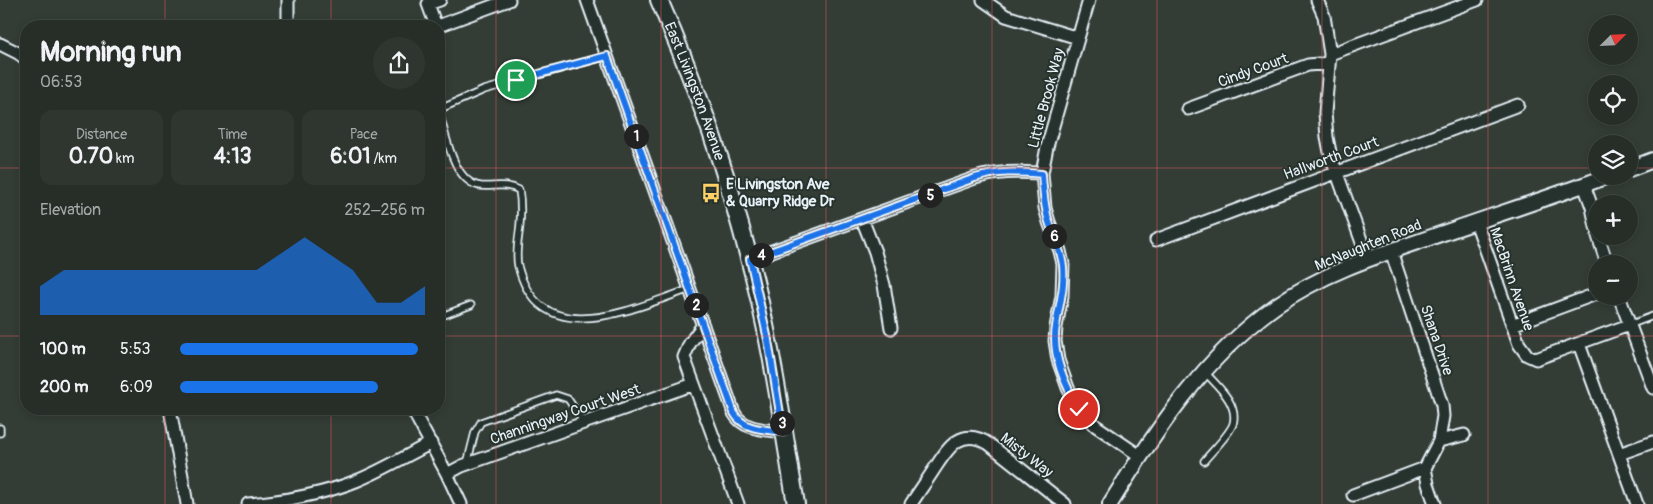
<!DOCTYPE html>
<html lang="en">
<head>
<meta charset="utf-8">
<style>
  :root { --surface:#272e28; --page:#2f3630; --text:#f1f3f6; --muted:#a4a8a8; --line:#434a45; --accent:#1a73e8 }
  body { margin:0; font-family:Pangolin,sans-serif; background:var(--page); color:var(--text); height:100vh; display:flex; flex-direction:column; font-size:19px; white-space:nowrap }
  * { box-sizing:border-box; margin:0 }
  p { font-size:16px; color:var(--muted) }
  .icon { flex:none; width:28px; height:28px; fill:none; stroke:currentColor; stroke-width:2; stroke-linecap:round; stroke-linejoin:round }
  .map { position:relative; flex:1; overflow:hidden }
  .side { position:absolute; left:20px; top:20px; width:425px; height:395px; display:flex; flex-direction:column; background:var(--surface); border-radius:20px; box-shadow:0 2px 8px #0003,0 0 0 1px var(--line) }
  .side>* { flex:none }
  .needle { width:32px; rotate:66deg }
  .controls { position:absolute; left:1588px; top:15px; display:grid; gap:10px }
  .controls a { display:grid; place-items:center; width:50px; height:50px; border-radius:50%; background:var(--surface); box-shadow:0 2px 8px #0003,0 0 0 1px var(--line); font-size:25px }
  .pin { position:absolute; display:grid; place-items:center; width:42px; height:42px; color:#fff; margin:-21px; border:2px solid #fff; border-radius:50%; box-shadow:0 1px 5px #0007 }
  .km { position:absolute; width:25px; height:25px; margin:-12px; border-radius:50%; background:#222; color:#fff; font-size:14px; line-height:25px; text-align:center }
  .round { display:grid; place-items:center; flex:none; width:52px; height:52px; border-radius:26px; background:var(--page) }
  .summary { display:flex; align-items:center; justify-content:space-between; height:85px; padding:0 20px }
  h1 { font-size:28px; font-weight:700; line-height:38px }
  .stats { display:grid; grid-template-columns:repeat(3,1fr); gap:8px; height:85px; padding:5px 20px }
  .stats div { display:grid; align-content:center; border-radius:12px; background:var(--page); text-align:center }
  .stats b { font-size:21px; font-weight:700 }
  .stats small { font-size:14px; font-weight:400 }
  .stats p { font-size:14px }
  .chart { height:140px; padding:10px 20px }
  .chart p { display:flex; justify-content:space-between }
  .chart svg { width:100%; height:90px; margin-top:5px; fill:var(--accent); opacity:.7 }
  ul { padding:0 20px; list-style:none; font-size:16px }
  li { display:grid; grid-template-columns:80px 60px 1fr; align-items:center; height:38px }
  li i { height:12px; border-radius:6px; background:var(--accent) }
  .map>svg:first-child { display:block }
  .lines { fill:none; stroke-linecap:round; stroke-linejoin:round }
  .service-casing { stroke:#e8f1f8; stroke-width:9 }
  .minor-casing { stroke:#e8f1f8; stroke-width:15 }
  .tertiary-casing { stroke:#e8f1f8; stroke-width:18 }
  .secondary-casing { stroke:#e8f1f8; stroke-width:20 }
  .service { stroke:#26332d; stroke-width:5.5 }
  .minor { stroke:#26332d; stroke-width:11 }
  .tertiary { stroke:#26332d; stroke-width:14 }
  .secondary { stroke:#26332d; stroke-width:16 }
  .route-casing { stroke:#fff; stroke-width:10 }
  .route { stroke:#1a73e8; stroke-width:6 }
  .grid { fill:none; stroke:#da5a5c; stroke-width:1; stroke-opacity:0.55 }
  .labels { text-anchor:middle; stroke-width:4; stroke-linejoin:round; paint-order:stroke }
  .street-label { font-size:15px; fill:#e8f1f8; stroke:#26332d }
  .poi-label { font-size:15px; font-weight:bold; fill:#e8f1f8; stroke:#26332d; text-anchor:start }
</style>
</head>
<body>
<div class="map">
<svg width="1653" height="504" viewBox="0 0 1653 504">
  <rect width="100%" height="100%" fill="#343d35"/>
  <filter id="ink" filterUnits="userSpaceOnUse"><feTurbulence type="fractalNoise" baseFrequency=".02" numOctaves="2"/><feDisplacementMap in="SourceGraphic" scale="10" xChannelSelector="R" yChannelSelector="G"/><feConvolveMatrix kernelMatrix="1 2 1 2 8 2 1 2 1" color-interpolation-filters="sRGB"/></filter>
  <g filter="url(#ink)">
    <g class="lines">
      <defs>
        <path id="service" d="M607,56L484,90L440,109L439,112C446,134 453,183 481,186C495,187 506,183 519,190C521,201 521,212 520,224C519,238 515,252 518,266C540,354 634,308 690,289
          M439,317L471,305
          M1629,325L1653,316
          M0,428V433
          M1204,461C1212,451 1229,435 1233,424C1239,403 1216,385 1204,371
          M467,464L475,432L481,422L556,395L568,399L585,424"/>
        <path id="minor" d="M587,0L734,413C744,431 766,429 783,432
          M983,0L1006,16L1078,38
          M1089,0L1047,147L1042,173L1045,208L1049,222L1060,251L1063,264L1062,296L1056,327L1055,341L1058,360L1068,388L1079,409L1096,426L1140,456
          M1317,0L1324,16L1330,54L1325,113L1327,137L1331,157L1368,259
          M288,26V0
          M436,26L428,4L440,0
          M438,26L509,0
          M0,44L18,53L26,59
          M1330,54L1477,0
          M1188,109L1308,65L1329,63
          M1584,185L1592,207L1596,227
          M862,219L875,252L884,285L891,328
          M1476,222L1519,344L1527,355L1536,359L1629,325
          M1598,236L1607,264
          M1156,240L1518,105
          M1391,251L1442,405L1443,416L1439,441L1425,468L1428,484L1435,504
          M750,259L975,178C999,171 1017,172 1042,173
          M1619,296L1653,388
          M703,325L690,343L684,357L738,504
          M1512,325L1596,294
          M1579,344L1637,504
          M170,409L187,504
          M412,409L447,474L461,504
          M1439,441L1464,435
          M1619,454L1653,442
          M447,474L462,466L694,384
          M1353,495L1425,468
          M248,504C284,501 321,495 356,481C381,471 406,456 431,443
          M911,504C918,493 926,482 933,471C947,450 960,425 989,444L1065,504"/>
        <path id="tertiary" d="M1629,169L1653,160
          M1110,504C1156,430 1205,356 1277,305C1323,273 1376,256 1429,238C1489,217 1549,198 1608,176"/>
        <g id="secondary">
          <path id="s1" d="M659,0C696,84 726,169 749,258C771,338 782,422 796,504"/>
        </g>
      </defs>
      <!-- service casing -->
      <use href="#service" class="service-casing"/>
      <!-- minor casing -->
      <use href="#minor" class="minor-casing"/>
      <!-- tertiary casing -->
      <use href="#tertiary" class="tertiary-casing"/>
      <!-- secondary casing -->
      <use href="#secondary" class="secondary-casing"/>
      <!-- service -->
      <use href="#service" class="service"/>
      <!-- minor -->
      <use href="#minor" class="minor"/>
      <!-- tertiary -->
      <use href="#tertiary" class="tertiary"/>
      <!-- secondary -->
      <use href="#secondary" class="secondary"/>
    </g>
  </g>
  <g class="lines" filter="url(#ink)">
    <defs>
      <path id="route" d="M516,80L607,56L734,413C744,431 766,429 783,432L768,340L750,259L975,178C999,171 1017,172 1042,174C1043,190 1044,206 1049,222C1054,237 1061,250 1063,266C1065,287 1059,306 1056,326C1051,355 1065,385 1079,409"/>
    </defs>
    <!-- route casing -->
    <use href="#route" class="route-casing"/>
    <!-- route -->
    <use href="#route" class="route"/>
  </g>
  <!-- grid -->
  <path class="grid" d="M165,0V26M331,0V26M496,0V504M661,0V504M826,0V504M992,0V504M1157,0V504M1322,0V504M1488,0V504M0,168H26M439,168H1596M1629,168H1653M0,336H26M439,336H1653M165,409V504M331,409V504"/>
  <!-- icons -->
  <defs>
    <symbol id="bus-bare" viewBox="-9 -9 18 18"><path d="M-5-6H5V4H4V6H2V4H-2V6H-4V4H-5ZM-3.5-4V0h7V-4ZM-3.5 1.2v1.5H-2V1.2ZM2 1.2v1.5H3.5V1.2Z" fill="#ffd166" stroke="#26332d" stroke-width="2.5" paint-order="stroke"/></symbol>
  </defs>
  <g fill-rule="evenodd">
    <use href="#bus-bare" x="697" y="179" width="28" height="28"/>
  </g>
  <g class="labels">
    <!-- street labels -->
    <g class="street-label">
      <text transform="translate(1253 70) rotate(-20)" y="5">Cindy Court</text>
      <text dy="5" stroke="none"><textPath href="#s1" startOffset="98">East Livingston Avenue</textPath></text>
      <text transform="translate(1046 98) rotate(-75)" y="5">Little Brook Way</text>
      <text transform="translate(1331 158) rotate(-20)" y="5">Hallworth Court</text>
      <text transform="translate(1368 245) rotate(-22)" y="5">McNaughten Road</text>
      <text transform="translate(1512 279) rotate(71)" y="5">MacBrinn Avenue</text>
      <text transform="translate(1437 340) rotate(71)" y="5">Shana Drive</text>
      <text transform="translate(565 414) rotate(-19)" y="5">Channingway Court West</text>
      <text transform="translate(1027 455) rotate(38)" y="5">Misty Way</text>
    </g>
    <!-- poi labels -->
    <g class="poi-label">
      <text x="726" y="189">E Livingston Ave<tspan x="726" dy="17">&amp; Quarry Ridge Dr</tspan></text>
    </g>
  </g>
</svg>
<div class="controls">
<a><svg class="needle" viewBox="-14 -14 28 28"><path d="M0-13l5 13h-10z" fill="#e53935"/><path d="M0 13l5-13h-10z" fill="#a4a8a8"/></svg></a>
<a><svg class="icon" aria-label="locate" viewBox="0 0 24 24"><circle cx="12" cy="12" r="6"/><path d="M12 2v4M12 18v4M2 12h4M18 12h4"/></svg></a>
<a><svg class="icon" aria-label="layers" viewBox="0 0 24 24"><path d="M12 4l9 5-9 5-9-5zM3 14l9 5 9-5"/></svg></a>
<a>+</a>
<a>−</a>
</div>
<div class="pin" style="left:516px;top:80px;background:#1e9e55"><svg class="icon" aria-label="arrive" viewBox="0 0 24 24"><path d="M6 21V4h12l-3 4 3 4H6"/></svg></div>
<div class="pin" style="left:1079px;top:409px;background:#d93025"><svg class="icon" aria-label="check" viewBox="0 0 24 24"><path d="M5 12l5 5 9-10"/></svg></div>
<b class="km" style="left:636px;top:136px">1</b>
<b class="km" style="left:696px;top:305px">2</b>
<b class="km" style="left:782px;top:423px">3</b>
<b class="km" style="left:761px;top:255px">4</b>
<b class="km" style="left:930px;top:195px">5</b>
<b class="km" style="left:1054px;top:236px">6</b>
<section class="side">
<div class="summary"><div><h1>Morning run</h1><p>06:53</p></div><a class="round"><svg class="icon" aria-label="share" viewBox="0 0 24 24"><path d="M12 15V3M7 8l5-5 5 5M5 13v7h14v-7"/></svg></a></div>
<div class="stats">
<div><p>Distance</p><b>0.70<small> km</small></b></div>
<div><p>Time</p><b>4:13</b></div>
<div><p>Pace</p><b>6:01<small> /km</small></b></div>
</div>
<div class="chart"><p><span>Elevation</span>252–256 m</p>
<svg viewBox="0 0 160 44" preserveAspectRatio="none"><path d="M0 44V30L10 22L20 22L30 22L40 22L50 22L60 22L70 22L80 22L90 22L100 14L110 6L120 14L130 22L140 38L150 38L160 30V44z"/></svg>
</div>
<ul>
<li><b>100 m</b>5:53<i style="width:97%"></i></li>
<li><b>200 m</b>6:09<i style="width:81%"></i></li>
</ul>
</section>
</div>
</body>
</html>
